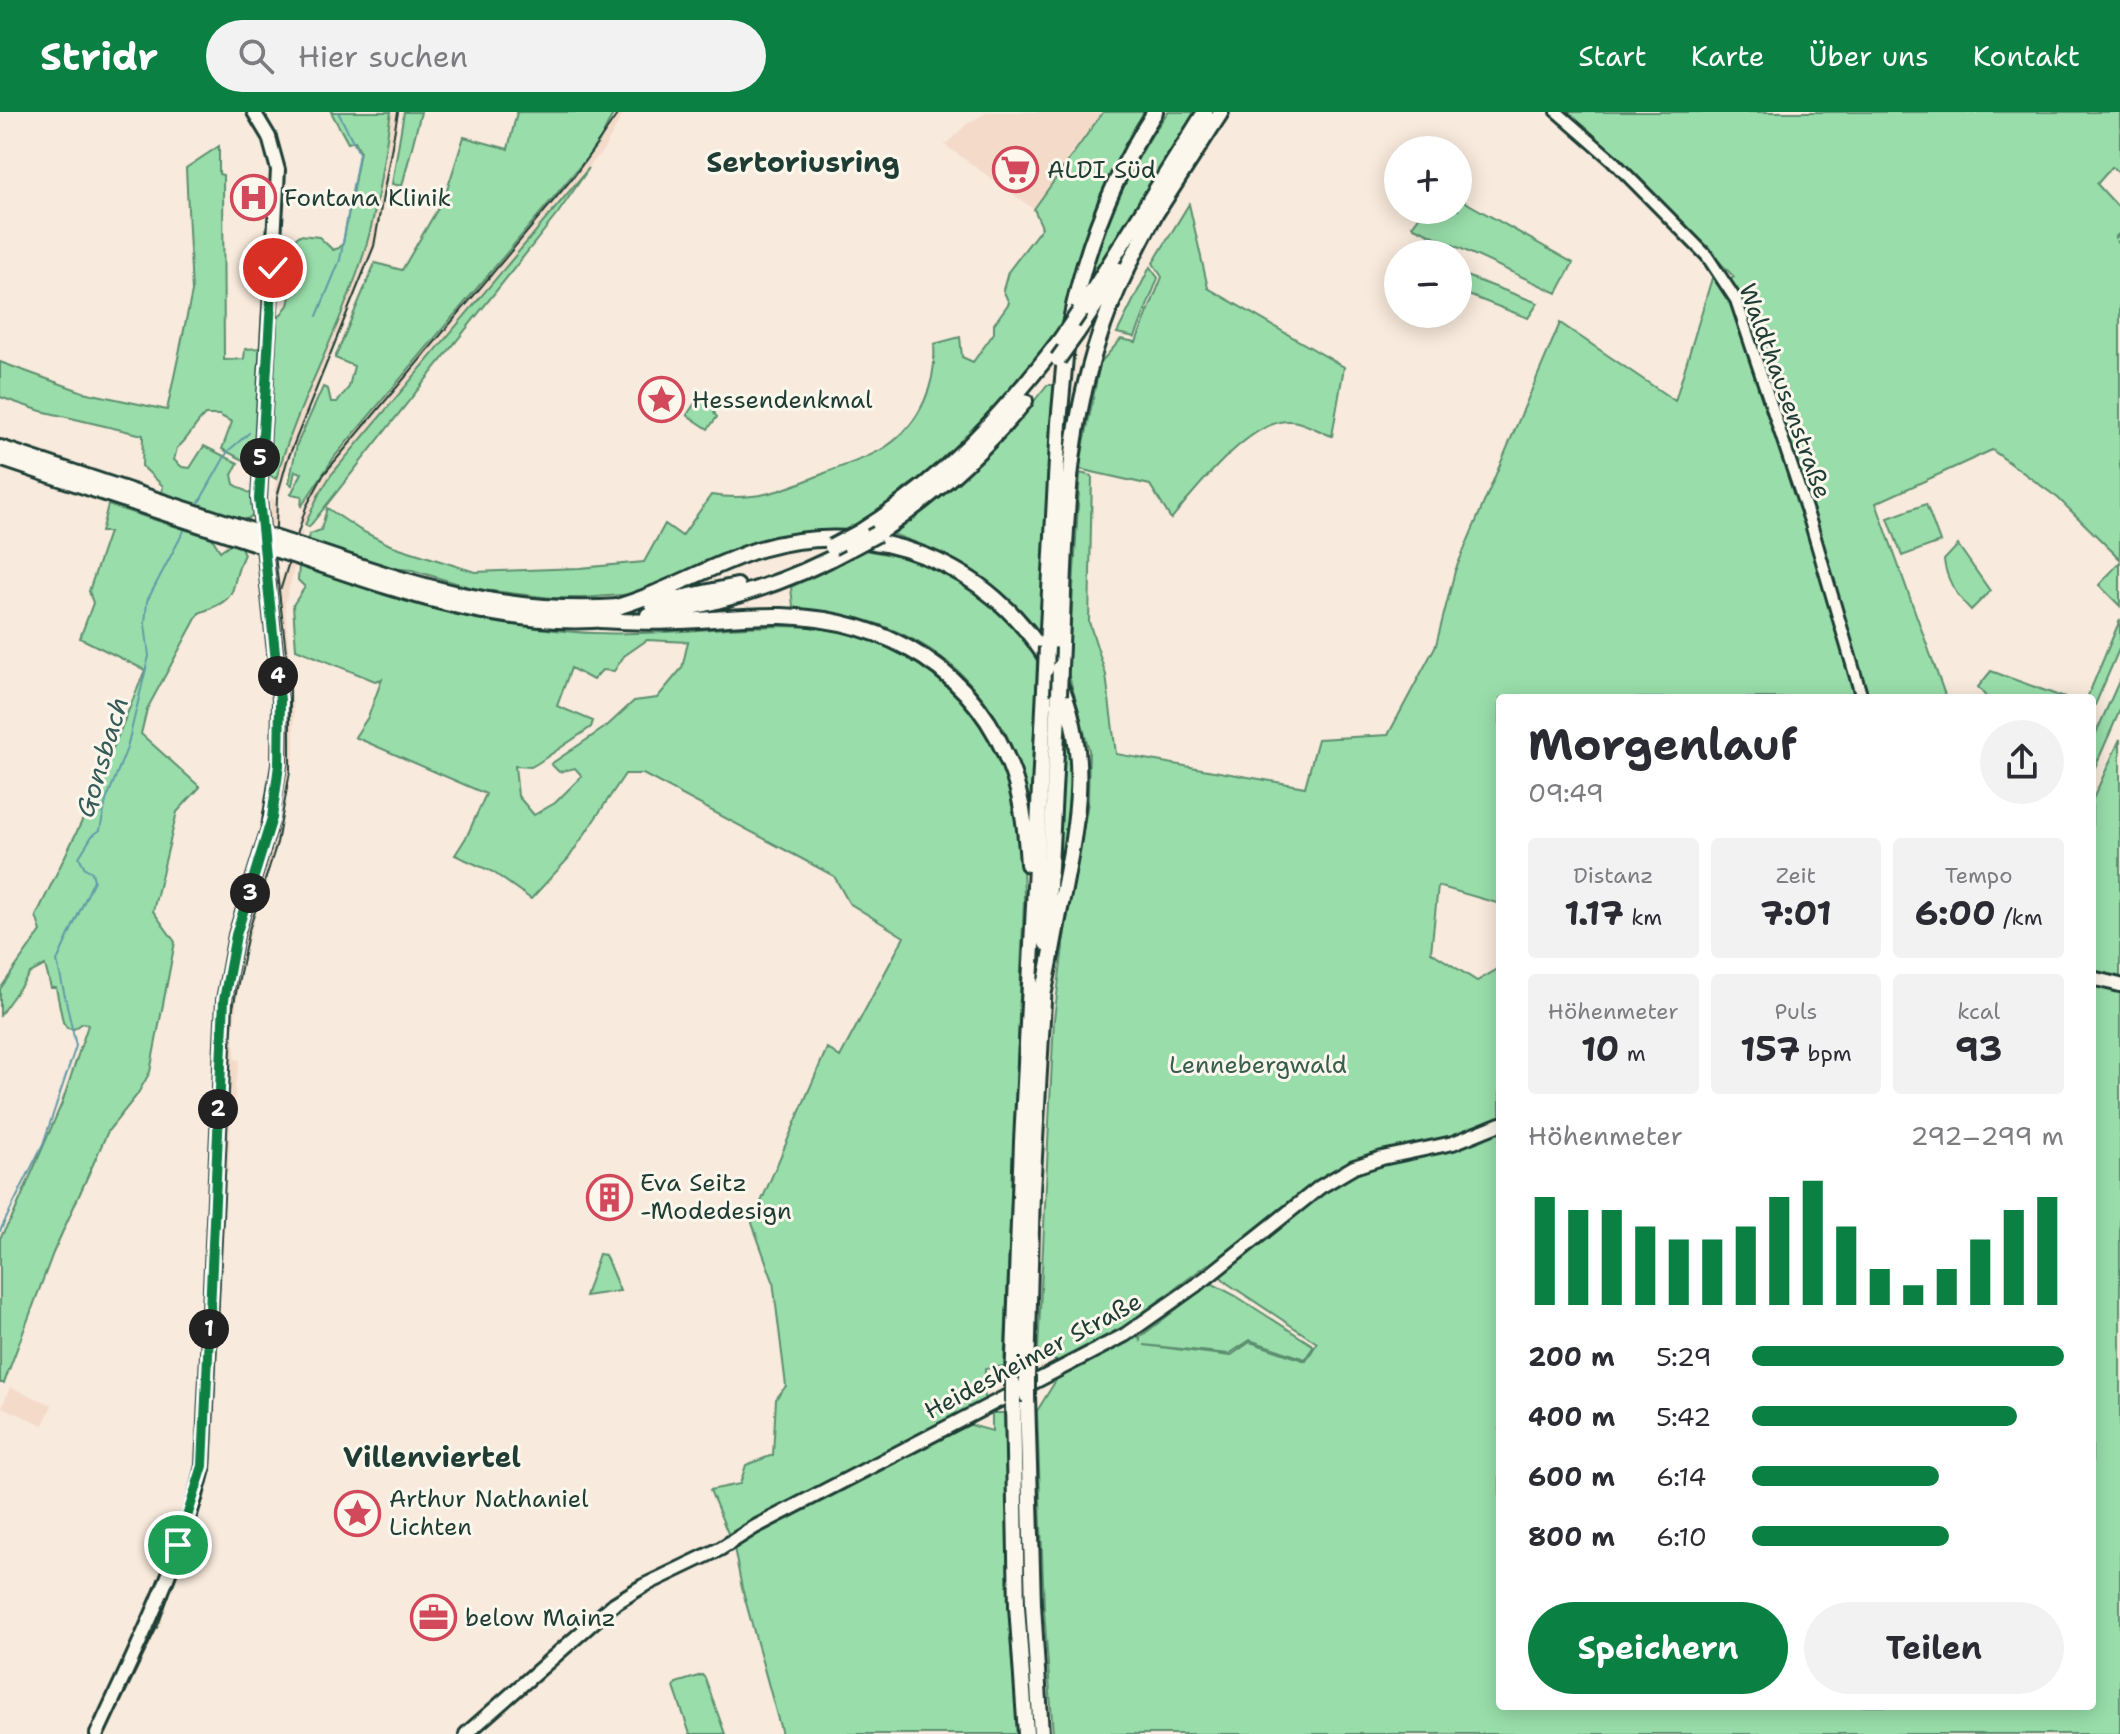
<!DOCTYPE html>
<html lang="de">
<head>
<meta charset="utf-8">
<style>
  :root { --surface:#fff; --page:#f2f2f3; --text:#2b2b33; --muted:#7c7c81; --accent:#0b8043 }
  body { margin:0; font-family:"Shantell Sans",sans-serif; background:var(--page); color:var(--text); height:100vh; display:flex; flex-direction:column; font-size:30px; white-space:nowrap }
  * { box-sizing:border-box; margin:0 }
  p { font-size:26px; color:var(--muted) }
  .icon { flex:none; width:44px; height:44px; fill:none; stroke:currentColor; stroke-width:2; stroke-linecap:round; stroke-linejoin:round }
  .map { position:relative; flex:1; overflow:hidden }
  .drawer { position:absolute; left:1496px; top:582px; width:600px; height:1016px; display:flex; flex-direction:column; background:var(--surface); border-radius:8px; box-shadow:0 4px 20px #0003 }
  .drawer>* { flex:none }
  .tools { position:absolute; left:1384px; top:24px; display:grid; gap:16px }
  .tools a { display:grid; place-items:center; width:88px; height:88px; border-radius:50%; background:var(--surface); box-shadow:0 4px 20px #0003; font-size:40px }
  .pin { position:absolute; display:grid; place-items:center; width:68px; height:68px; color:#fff; margin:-34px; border:4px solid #fff; border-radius:50%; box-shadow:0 2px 8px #0007 }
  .km { position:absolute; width:40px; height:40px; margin:-20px; border-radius:50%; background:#222; color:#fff; font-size:22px; line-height:40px; text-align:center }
  .round { display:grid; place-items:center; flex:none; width:84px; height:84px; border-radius:42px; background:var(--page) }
  .overview { display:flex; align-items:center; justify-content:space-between; height:136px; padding:0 32px }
  h1 { font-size:44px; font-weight:700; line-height:60px }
  .figures { display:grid; grid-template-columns:repeat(3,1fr); gap:12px; height:136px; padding:8px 32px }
  .figures div { display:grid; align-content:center; border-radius:8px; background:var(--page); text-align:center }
  .figures b { font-size:34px; font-weight:700 }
  .figures small { font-size:22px; font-weight:400 }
  .figures p { font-size:22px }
  .chart { height:224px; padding:16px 32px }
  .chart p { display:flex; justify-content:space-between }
  .chart svg { width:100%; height:144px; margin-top:8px; stroke:var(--accent); stroke-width:6 }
  .button { display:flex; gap:16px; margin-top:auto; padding:16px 32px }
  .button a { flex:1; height:92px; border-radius:48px; background:var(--accent); color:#fff; font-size:32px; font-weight:700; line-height:92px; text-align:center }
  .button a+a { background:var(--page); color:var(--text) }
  ul { padding:0 32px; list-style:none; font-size:26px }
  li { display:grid; grid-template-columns:128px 96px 1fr; align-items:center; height:60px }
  li i { height:20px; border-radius:10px; background:var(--accent) }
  header { display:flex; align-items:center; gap:48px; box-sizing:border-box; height:112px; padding:0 40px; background:var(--accent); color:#fff }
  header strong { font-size:38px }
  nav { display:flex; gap:44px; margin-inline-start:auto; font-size:28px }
  .search { width:560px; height:72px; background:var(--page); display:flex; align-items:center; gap:20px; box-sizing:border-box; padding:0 28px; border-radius:44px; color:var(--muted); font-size:30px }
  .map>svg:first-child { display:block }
  .built { fill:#f4dac9 }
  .green { fill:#99deaa; stroke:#5c8e6f; stroke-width:2; fill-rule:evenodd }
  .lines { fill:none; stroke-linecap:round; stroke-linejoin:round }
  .stream { stroke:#649aa7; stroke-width:2 }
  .minor-casing { stroke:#1f3d34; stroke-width:16 }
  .major-casing { stroke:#1f3d34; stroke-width:18 }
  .highway-casing { stroke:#1f3d34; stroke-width:20 }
  .minor { stroke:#fbf7ec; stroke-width:10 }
  .major { stroke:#fbf7ec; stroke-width:12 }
  .highway { stroke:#fbf7ec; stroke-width:14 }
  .tram { stroke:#1f3d34; stroke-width:2 }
  .highway-bridge-casing { stroke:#1f3d34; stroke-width:20; stroke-linecap:butt }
  .highway-bridge { stroke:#fbf7ec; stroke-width:14 }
  .route-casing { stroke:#fff; stroke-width:16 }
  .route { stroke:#0b8043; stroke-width:10 }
  .labels { text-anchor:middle; stroke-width:6; stroke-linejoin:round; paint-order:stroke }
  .poi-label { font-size:24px; fill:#1f3d34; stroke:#fbf7ec; text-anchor:start }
  .street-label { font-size:24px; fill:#1f3d34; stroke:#fbf7ec }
  .park-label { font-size:24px; fill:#375d4c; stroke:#fbf7ec }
  .water-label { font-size:26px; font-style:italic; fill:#365c5a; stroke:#fbf7ec }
  .quarter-label { font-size:28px; font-weight:bold; fill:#1f3d34; stroke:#fbf7ec }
</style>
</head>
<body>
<header>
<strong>Stridr</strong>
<div class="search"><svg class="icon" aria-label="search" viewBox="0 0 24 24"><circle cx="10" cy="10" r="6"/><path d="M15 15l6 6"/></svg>Hier suchen</div>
<nav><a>Start</a><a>Karte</a><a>Über uns</a><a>Kontakt</a></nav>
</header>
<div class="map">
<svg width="2120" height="1622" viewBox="0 0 2120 1622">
  <rect width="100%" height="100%" fill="#f8eadc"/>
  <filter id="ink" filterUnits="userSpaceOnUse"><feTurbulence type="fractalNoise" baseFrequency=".0125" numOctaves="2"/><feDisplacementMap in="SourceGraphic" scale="16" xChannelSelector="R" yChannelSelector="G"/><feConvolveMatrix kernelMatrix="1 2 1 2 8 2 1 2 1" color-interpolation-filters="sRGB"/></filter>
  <g filter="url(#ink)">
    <!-- built -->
    <path class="built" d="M391,0H400L376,133L296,329L278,389L274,379L282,346L363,144L374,99Z
      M617,0H626V2H623L604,37L331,363L318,384L305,413L298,411L308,384L325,357L574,62L602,25Z
      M987,0H1103L1034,97L945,33L967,12Z
      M271,384L278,395L276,443L279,473L297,418L303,420L285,493L294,602V642L280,722L242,850L232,929L235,936V947L240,948L235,973L234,1004L231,1005L228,1061L223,1068H219L227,907L240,828L276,708L286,628L285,573L273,483L269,418Z
      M219,1081H224L214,1338L209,1372L161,1510L107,1622H100L201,1376Z
      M10,1275L52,1293L43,1313L2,1295Z"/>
    <!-- green -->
    <path class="green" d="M331,0H391C383,48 378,98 363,144C339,220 298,290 276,367L265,360L275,219L279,205L288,193L294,169L302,158V139L295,127L300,123L319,125L333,138L339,136L343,131L360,39L355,29L348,31Z
      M404,0H421L402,74L392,72Z
      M517,0H614L599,30L587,46L335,344L301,395L302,384L291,382L302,361L295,359L292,373L289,371L297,332L323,275L328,277L331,290H337L349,275L354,254L335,246L375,151L402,158L445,84L464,25L508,37Z
      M1103,0H1150L1124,36L1098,88L1077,153L1060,217L1017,273L987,308L943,349L903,378L895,389L851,419L829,418L801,423L634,482L582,486H552L476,477L412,458L390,456L306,429L310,422L321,418L327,396L360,418L390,433L475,460L580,456L644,450L665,412L682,424L711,383C756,390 784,378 825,361C844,353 870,346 887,334C921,311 937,271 934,232L960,225L962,245L973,250L994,221V212L1009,191L1003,178L1008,160L1042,115L1034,97Z
      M1168,0H1200L1082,186C1102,120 1126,56 1168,0Z
      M1566,0H2120V62L2112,55L2097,72L2120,97V121L2114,126L2120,123V131L2116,129L2120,134V447L2058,386L1992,338L1876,391L1946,586H1500V792L1438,774L1431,840L1477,869L1496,858L1500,848V1594H2092V689L2120,627V1622H1053L1044,1498L1037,1299L1058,1265V1250L1038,1239L1054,907L1065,819L1088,691L1089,638L1068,560L1080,361L1092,364L1089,510L1106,563L1116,642L1305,675L1318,627L1388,623L1436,533L1455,459L1560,211L1675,289L1712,166L1721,173L1734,165L1619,46ZM1208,1152L1227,1171L1317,1231L1306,1249L1250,1230L1230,1244L1144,1233L1229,1242L1250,1228L1305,1247L1314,1234L1236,1184L1211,1171L1140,1225V1228L1129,1211Z
      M219,34V62L223,63L224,248L244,247L245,237L261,236L253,353L222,337L232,310L219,303H205C195,312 187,329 177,336L174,348L182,355L190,356L204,334L238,351L232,363L234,372L251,382L253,403L245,408L162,381L163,374L142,354L143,323L41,299L0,285V250L83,280L167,298L192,180L186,56Z
      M589,56L558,101L309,415L305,413L318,384L331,363Z
      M1458,86L1573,151L1557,181L1412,114L1424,98H1458Z
      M1189,92L1208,176L1344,255L1332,324C1320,320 1303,309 1290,309C1250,307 1195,378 1171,407L1150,373L1079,357L1100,251L1121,227L1136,230L1162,165L1153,151Z
      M1150,155L1158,166L1135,225L1117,221Z
      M1458,161L1538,191L1528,206L1458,179Z
      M1047,273H1055L1041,526C999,469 958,444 892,422C952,377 1001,333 1047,273Z
      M699,285L709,288L717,297L714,301L717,305L708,317L687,303Z
      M1926,392L1940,430L1902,444L1888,406Z
      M108,393L212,426L220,439L233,430L240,433L244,442C227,479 244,485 199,501L147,597L141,622L200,675L177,700L153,799L175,830L150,960L137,983L108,1019L53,1141L4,1271H0V1126L13,1104L62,991L88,913L83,911L74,917L67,916L63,910L56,876H51L45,853L30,861L0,903V877L41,819L36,804L84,705L83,702L87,700L145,558L80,526L93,491L89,479L109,420H101Z
      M1958,433L1990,479L1971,498C1957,484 1946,468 1944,448Z
      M864,438C883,442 902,444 920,449C969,463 1006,503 1037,540L1034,730C1020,631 983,551 883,514C872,510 859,506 847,504C830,501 808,503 793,494L791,475Z
      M2120,450V494L2099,473Z
      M299,454C390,483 479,513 575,520C653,526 732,511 811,515C894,519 976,577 1005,657C1021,699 1023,743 1024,788L1004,1254L985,1257L984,1291L960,1303L967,1312L992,1319V1301H1004L1013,1559L1018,1622H782L742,1476L734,1436L710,1378L740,1372L746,1353L773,1343L776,1287L786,1274L773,1169L752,1111L827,936L840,945L904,825L849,791L834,764L643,662H625L568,747L531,787L493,760L455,743L467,724L486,682L355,625L368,605L382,567L375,569L296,537L293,493L305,475L298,468ZM647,528L688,530L682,556L657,586L634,589L607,614L551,652L559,660L575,656L582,664L555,691L534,703L518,684L515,654L531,655L538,651L591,615L593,609L557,594L571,556L593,568L602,558L614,559L624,544Z
      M2120,508V535L2092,600V586H2087Z
      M1991,559L2065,586H1987L1978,575Z
      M2120,567V598L2092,662V630Z
      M1064,609C1089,646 1059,778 1051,823Z
      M599,1142L605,1143L620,1179L585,1184Z
      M702,1563L705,1566L725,1622H690L674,1575L676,1571Z"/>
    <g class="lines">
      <!-- stream -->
      <path class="stream" d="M317,204L340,148L359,41L338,0
        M197,394L228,339L249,321
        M0,1119L43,1032L76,934L57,849L94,768L92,760L85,756L79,745L92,724L100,718L106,689L127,636L149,544L145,512L147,489L187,413"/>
      <defs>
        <path id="minor" d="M1557,0L1612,48L1707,144L1736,188L1811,412L1862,586"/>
        <path id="major" d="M2092,866L2120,873
          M97,1622C137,1535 182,1448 203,1354L224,888L236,823L269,716L279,653L280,588L259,387L278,58L269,25L254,0
          M466,1622L614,1492L643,1474L720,1437L755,1415L1125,1223L1206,1166L1320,1075L1354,1055L1382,1046L1453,1031L1500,1012"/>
        <path id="highway" d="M1152,107L1221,0
          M1080,199L1205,0
          M1070,213C1085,136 1112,66 1155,0
          M1076,222L1119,158
          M0,336L153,387
          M0,346L150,396
          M860,420C944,367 1001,305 1061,227
          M877,422C933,384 982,341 1025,289
          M311,438C417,474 506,503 619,495
          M308,448C405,481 504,516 608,507
          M652,492L737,474
          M613,496C664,482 710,453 760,437C873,404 990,450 1050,552
          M648,503C720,492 788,471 851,436
          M599,508C625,509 652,511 678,509C713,508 747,503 782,504C887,507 978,559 1013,662C1023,691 1026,721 1028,752
          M1047,535L1059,311L1066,234
          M1060,555C1065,457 1063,354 1089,259C1103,204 1128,152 1155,102
          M1046,831L1059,583
          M1044,879C1051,847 1056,814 1063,782C1077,710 1091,641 1059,570
          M1027,1263L1032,1080L1044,872
          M1013,1271L1022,1030L1046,557
          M1027,1284L1033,1493L1041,1622
          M1013,1291L1017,1494L1026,1622"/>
      </defs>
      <!-- minor casing -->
      <use href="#minor" class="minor-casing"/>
      <!-- major casing -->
      <use href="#major" class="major-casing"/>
      <!-- highway casing -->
      <use href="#highway" class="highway-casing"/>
      <!-- minor -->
      <use href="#minor" class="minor"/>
      <!-- major -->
      <use href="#major" class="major"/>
      <!-- highway -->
      <use href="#highway" class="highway"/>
      <!-- tram -->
      <path class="tram" d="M281,476L306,395L324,362L575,63L619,0
        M105,1622L159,1511L203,1388L211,1358L233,896L248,821L277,731L290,660V575L275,443L277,385L287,349L374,134L398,0"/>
      <defs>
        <path id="highway-bridge" d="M1061,227L1080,199
          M1058,247L1076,222
          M153,387L311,438
          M150,396L308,448
          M832,435L860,420
          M851,436L877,422
          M1046,557L1047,535
          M1059,583L1060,555
          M1027,1284V1263
          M1013,1291V1271"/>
      </defs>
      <!-- highway-bridge casing -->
      <use href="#highway-bridge" class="highway-bridge-casing"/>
      <!-- highway-bridge -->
      <use href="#highway-bridge" class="highway-bridge"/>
    </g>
  </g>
  <g class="lines" filter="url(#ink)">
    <defs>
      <path id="route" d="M178,1433L203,1354L224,888L236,823L272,706L279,653L280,588L259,387L273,156"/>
    </defs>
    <!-- route casing -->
    <use href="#route" class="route-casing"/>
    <!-- route -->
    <use href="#route" class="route"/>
  </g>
  <!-- icons -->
  <defs>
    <symbol id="supermarket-ring" viewBox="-11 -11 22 22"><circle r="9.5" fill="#fbf7ec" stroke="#d1495b" stroke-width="1.5"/><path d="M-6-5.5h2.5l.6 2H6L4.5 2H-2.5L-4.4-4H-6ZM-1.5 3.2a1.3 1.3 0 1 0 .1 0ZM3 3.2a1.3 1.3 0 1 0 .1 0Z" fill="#d1495b"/></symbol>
    <symbol id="hospital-ring" viewBox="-11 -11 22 22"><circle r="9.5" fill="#fbf7ec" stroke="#d1495b" stroke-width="1.5"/><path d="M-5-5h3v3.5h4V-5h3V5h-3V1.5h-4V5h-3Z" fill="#d1495b"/></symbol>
    <symbol id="sight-ring" viewBox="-11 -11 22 22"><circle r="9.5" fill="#fbf7ec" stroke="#d1495b" stroke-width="1.5"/><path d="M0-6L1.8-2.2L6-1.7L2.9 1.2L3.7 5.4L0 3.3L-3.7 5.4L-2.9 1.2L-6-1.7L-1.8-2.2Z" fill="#d1495b"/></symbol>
    <symbol id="building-ring" viewBox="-11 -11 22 22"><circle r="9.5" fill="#fbf7ec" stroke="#d1495b" stroke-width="1.5"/><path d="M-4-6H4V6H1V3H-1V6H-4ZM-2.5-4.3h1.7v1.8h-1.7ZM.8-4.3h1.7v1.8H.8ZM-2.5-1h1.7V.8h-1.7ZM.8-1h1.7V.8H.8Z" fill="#d1495b"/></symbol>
    <symbol id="office-ring" viewBox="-11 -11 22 22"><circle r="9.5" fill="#fbf7ec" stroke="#d1495b" stroke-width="1.5"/><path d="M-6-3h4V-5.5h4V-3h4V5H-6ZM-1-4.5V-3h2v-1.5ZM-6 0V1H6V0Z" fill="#d1495b"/></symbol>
  </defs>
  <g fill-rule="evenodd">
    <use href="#supermarket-ring" x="990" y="32" width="51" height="51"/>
    <use href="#hospital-ring" x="228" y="60" width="51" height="51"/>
    <use href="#sight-ring" x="636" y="262" width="51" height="51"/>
    <use href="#building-ring" x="584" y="1060" width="51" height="51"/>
    <use href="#sight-ring" x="332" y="1376" width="51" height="51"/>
    <use href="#office-ring" x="408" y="1480" width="51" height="51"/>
  </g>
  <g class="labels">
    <!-- poi labels -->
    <g class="poi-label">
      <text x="1047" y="66">ALDI Süd</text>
      <text x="284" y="94">Fontana Klinik</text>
      <text x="692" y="296">Hessendenkmal</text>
      <text x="640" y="1079">Eva Seitz<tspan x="640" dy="28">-Modedesign</tspan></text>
      <text x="389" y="1395">Arthur Nathaniel<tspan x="389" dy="28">Lichten</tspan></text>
      <text x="465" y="1514">below Mainz</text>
    </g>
    <!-- street labels -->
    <g class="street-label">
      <text transform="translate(1785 279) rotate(70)" y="8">Waldthausenstraße</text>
      <text transform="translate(1033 1244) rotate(-28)" y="8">Heidesheimer Straße</text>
    </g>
    <!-- park labels -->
    <g class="park-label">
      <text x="1258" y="961">Lennebergwald</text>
    </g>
    <!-- water labels -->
    <g class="water-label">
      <text transform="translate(102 645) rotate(-73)" y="9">Gonsbach</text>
    </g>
    <!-- quarter labels -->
    <g class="quarter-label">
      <text x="803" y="60">Sertoriusring</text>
      <text x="432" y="1355">Villenviertel</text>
    </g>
  </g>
</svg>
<div class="tools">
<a>+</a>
<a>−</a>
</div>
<div class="pin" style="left:178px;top:1433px;background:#1e9e55"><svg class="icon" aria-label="arrive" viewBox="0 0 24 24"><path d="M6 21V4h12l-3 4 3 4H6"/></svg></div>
<div class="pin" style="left:273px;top:156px;background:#d93025"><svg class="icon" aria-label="check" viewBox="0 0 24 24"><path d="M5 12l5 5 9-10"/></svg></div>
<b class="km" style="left:209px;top:1217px">1</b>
<b class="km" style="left:218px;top:997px">2</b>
<b class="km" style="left:250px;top:781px">3</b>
<b class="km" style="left:278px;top:564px">4</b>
<b class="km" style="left:260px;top:346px">5</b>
<section class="drawer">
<div class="overview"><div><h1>Morgenlauf</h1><p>09:49</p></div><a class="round"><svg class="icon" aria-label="share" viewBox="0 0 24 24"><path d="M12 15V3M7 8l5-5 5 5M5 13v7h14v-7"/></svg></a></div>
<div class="figures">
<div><p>Distanz</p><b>1.17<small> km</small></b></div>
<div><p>Zeit</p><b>7:01</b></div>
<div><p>Tempo</p><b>6:00<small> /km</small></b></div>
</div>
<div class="figures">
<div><p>Höhenmeter</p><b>10<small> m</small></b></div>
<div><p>Puls</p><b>157<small> bpm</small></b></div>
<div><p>kcal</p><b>93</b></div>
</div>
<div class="chart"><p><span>Höhenmeter</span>292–299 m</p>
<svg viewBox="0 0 160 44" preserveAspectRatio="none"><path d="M5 44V11M15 44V15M25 44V15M35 44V20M45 44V24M55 44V24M65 44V20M75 44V11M85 44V6M95 44V20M105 44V33M115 44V38M125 44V33M135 44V24M145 44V15M155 44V11"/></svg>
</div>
<ul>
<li><b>200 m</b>5:29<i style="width:100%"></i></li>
<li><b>400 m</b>5:42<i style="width:85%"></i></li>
<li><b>600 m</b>6:14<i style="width:60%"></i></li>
<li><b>800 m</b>6:10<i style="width:63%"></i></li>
</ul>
<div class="button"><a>Speichern</a><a>Teilen</a></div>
</section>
</div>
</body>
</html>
